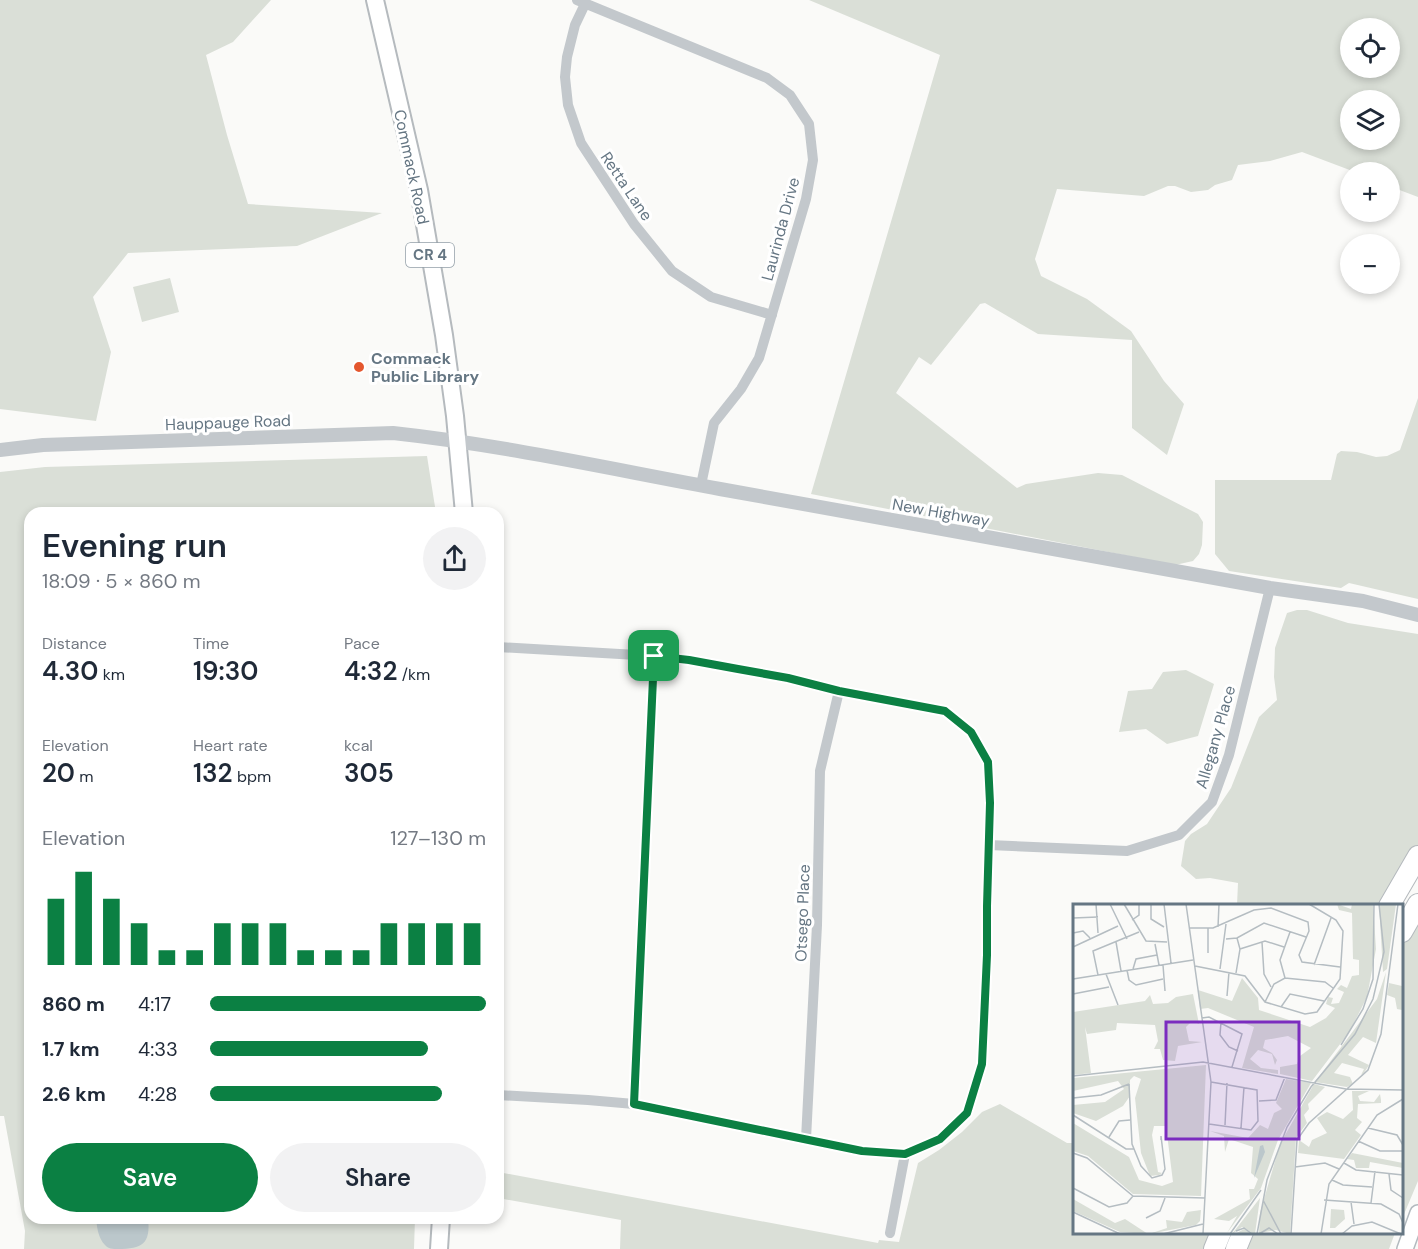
<!DOCTYPE html>
<html lang="en">
<head>
<meta charset="utf-8">
<style>
  :root { --surface:#fff; --page:#f2f2f3; --text:#1f2937; --muted:#747a83; --accent:#0b8043 }
  body { margin:0; font-family:"DM Sans",sans-serif; background:var(--page); color:var(--text); height:100vh; display:flex; flex-direction:column; font-size:22px; white-space:nowrap }
  * { box-sizing:border-box; margin:0 }
  p { font-size:20px; color:var(--muted) }
  .icon { flex:none; width:33px; height:33px; fill:none; stroke:currentColor; stroke-width:2; stroke-linecap:round; stroke-linejoin:round }
  .map { position:relative; flex:1; overflow:hidden }
  .panel { position:absolute; left:24px; top:507px; width:480px; height:717px; display:flex; flex-direction:column; background:var(--surface); border-radius:18px; box-shadow:0 3px 9px #0003 }
  .panel>* { flex:none }
  .buttons { position:absolute; left:1340px; top:18px; display:grid; gap:12px }
  .buttons a { display:grid; place-items:center; width:60px; height:60px; border-radius:50%; background:var(--surface); box-shadow:0 3px 9px #0003; font-size:30px }
  .pin { position:absolute; display:grid; place-items:center; width:51px; height:51px; color:#fff; margin:-26px; border-radius:12px; box-shadow:0 3px 9px #0006 }
  .round { display:grid; place-items:center; flex:none; width:63px; height:63px; border-radius:32px; background:var(--page) }
  .overview { display:flex; align-items:center; justify-content:space-between; height:102px; padding:0 18px }
  h1 { font-size:33px; font-weight:600; line-height:45px }
  .metrics { display:grid; grid-template-columns:repeat(3,1fr); gap:9px; height:102px; padding:6px 18px }
  .metrics div { display:grid; align-content:center }
  .metrics b { font-size:26px; font-weight:600 }
  .metrics small { font-size:16px; font-weight:400 }
  .metrics p { font-size:16px }
  .chart { height:168px; padding:12px 18px }
  .chart p { display:flex; justify-content:space-between }
  .chart svg { width:100%; height:108px; margin-top:6px; stroke:var(--accent); stroke-width:6 }
  .button { display:flex; gap:12px; margin-top:auto; padding:12px 18px }
  .button a { flex:1; height:69px; border-radius:36px; background:var(--accent); color:#fff; font-size:24px; font-weight:600; line-height:69px; text-align:center }
  .button a+a { background:var(--page); color:var(--text) }
  ul { padding:0 18px; list-style:none; font-size:20px }
  li { display:grid; grid-template-columns:96px 72px 1fr; align-items:center; height:45px }
  li i { height:15px; border-radius:8px; background:var(--accent) }
  .map>svg:first-child { display:block }
  .green { fill:#dadfd7; fill-rule:evenodd }
  .water { fill:#bbc7cb }
  .lines { fill:none; stroke-linecap:round; stroke-linejoin:round }
  .secondary-casing { stroke:#b3babf; stroke-width:18 }
  .primary-casing { stroke:#b5babe; stroke-width:20 }
  .motorway-casing { stroke:#b4b9bd; stroke-width:22 }
  .minor { stroke:#c3c8cc; stroke-width:10 }
  .tertiary { stroke:#c3c8cc; stroke-width:14 }
  .secondary { stroke:#fff; stroke-width:15 }
  .primary { stroke:#fff; stroke-width:16 }
  .motorway { stroke:#fff; stroke-width:20 }
  .route-casing { stroke:#fff; stroke-width:12 }
  .route { stroke:#0b8043; stroke-width:8 }
  .poi-dot { fill:#e4572e; stroke:#fff; stroke-width:2 }
  .labels { text-anchor:middle; stroke-width:6; stroke-linejoin:round; paint-order:stroke }
  .shield { fill:#fff; stroke:#939fa8; stroke-width:1.5 }
  .shield-label { font-size:15px; font-weight:bold; fill:#657683 }
  .street-label { font-size:16px; fill:#657683; stroke:#fff }
  .poi-label { font-size:16px; font-weight:bold; fill:#657683; stroke:#fff; text-anchor:start }
  .inset-road { fill:none; stroke:#b5bdc2; stroke-width:1.5 }
  .view { fill:#7b2cbf; fill-opacity:0.15; stroke:#7b2cbf; stroke-width:3 }
  .inset-edge { fill:none; stroke:#657683; stroke-width:3 }
</style>
</head>
<body>
<div class="map">
<svg width="1418" height="1249" viewBox="0 0 1418 1249">
  <rect width="100%" height="100%" fill="#fafaf8"/>
  <!-- green -->
  <path class="green" d="M0,0H271L233,42L206,55L227,135L248,204L382,213L297,246L128,253L93,297L111,352L96,421L0,409Z
    M809,0H1418V197L1389,186V172H1355L1302,152L1270,161L1238,165L1232,180L1215,185L1208,190L1191,192L1175,186H1168L1144,196L1057,189L1035,259L1041,276L1087,299L1131,331L1164,381L1184,404L1167,455L1132,428V340L1038,334L985,303L980,304L931,365L919,357L896,393L1017,488L1026,484L1098,473L1122,475L1198,514L1203,522L1202,545L1199,554L1193,561L1175,565L811,494L940,55ZM1350,28H1389V68H1350ZM1350,100H1389V140H1350Z
    M170,278L179,312L142,322L133,287Z
    M1418,398V599L1349,583L1341,588L1229,571L1215,554V480H1331L1337,454L1341,451L1357,452L1376,457L1387,456L1400,450Z
    M427,456L436,513H30V1218H415L414,1249H24L25,1231L4,1116H0V472L45,467Z
    M1297,610H1307L1348,623L1418,634V847L1383,905H1237L1238,883L1210,878L1196,879L1181,866L1185,841L1191,834L1207,824L1231,788L1259,717L1277,700L1274,677L1275,648L1287,613Z
    M1186,670L1214,684L1198,736L1167,744L1146,729L1119,732L1128,691L1152,689L1163,672Z
    M1418,916V1181L1402,1219V943Z
    M1000,1104L1067,1143H1074V1232L1213,1233L1206,1249H620L621,1220L498,1198V1172L878,1243L879,1240L899,1242L918,1163L939,1150L962,1132L982,1112Z
    M1254,1233H1395L1389,1249H1246Z"/>
  <!-- water -->
  <path class="water" d="M96,1218H148C151,1244 142,1249 118,1249C113,1249 108,1249 105,1245C98,1238 97,1227 96,1218Z"/>
  <g class="lines">
    <defs>
      <path id="secondary" d="M1405,1249L1418,1213"/>
      <path id="primary" d="M375,0L419,190L444,335L455,416L464,513
        M439,1249L441,1218"/>
      <path id="motorway" d="M1389,906L1418,856
        M1402,932L1418,904
        M1214,1249L1221,1232
        M1236,1249L1243,1232"/>
    </defs>
    <!-- secondary casing -->
    <use href="#secondary" class="secondary-casing"/>
    <!-- primary casing -->
    <use href="#primary" class="primary-casing"/>
    <!-- motorway casing -->
    <use href="#motorway" class="motorway-casing"/>
    <!-- minor -->
    <path class="minor" d="M577,0L767,78L790,95L809,124L813,160L806,199L759,358L741,389L714,423L701,485
      M585,4L575,25L567,57L565,77L568,105L581,143L634,224L672,271L711,297L772,315
      M498,647L654,656L689,660L788,678L839,691L945,711L971,732L988,761L990,803L987,906V955L982,1064L967,1113L940,1139L905,1154L863,1151L634,1104L588,1100L498,1095
      M989,845L1127,851L1179,835L1212,802L1229,755L1270,588
      M634,1104L654,656
      M806,1139L817,925L820,771L839,691
      M890,1233L905,1154"/>
    <!-- tertiary -->
    <path class="tertiary" d="M0,450L43,445L393,433C503,445 611,469 720,489C903,522 1087,555 1270,588L1363,601L1418,615"/>
    <!-- secondary -->
    <use href="#secondary" class="secondary"/>
    <!-- primary -->
    <use href="#primary" class="primary"/>
    <!-- motorway -->
    <use href="#motorway" class="motorway"/>
  </g>
  <g class="lines">
    <defs>
      <path id="route" d="M654,656L689,660L738,669L788,678L839,691L945,711L971,732L988,762L990,803L987,906V955L982,1064L967,1113L940,1139L905,1154L862,1151L634,1104Z"/>
    </defs>
    <!-- route casing -->
    <use href="#route" class="route-casing"/>
    <!-- route -->
    <use href="#route" class="route"/>
  </g>
  <!-- markers -->
  <circle class="poi-dot" cx="359" cy="367" r="6"/>
  <g class="labels">
    <!-- shield labels -->
    <rect class="shield" x="406" y="243" width="48" height="24" rx="4.5"/>
    <g class="shield-label">
      <text x="430" y="260">CR 4</text>
    </g>
    <!-- street labels -->
    <g class="street-label">
      <text transform="translate(412 167) rotate(78)" y="6">Commack Road</text>
      <text transform="translate(627 186) rotate(56)" y="6">Retta Lane</text>
      <text transform="translate(780 229) rotate(-75)" y="6">Laurinda Drive</text>
      <text transform="translate(228 422) rotate(-2)" y="6">Hauppauge Road</text>
      <text transform="translate(941 512) rotate(10)" y="6">New Highway</text>
      <text transform="translate(1215 737) rotate(-74)" y="6">Allegany Place</text>
      <text transform="translate(802 913) rotate(-88)" y="6">Otsego Place</text>
    </g>
    <!-- poi labels -->
    <g class="poi-label">
      <text x="371" y="364">Commack<tspan x="371" dy="18">Public Library</tspan></text>
    </g>
  </g>
  <!-- overview -->
  <g transform="translate(1073 904)">
    <rect width="330" height="330" fill="#fafaf8"/>
    <path d="M264,0L278,5L279,0H300L303,45L294,93L277,127L239,177L207,170V163L224,160L227,152L238,144L215,132L192,136L190,144L199,149L204,156L202,161L199,150L185,146L177,155L188,164L205,166V170L169,164L181,123L135,104L127,105L125,86L159,97L169,74L185,94L186,106L237,123L253,114L262,104L253,100L255,93L260,94L258,100L266,99L271,88L264,85L268,81L274,84L279,72L286,71V56L280,55L279,9L266,6ZM306,0H323L314,65L310,68ZM313,68L303,139L290,133L275,151L296,161L291,169L288,171L291,165L269,159L261,169L277,173L280,180L274,183L242,178L304,95ZM316,79L329,82V106L324,105L322,94L314,91ZM120,90L126,120L119,117L113,123L116,137L129,138L105,142L102,157L90,156L87,145H81L85,137L82,121L44,119L43,126L14,130L12,123L18,169L0,171V108L72,97L77,91L80,100L95,99L103,93ZM133,161L128,292L60,290L15,252L0,247V219L56,253L66,276L89,282L100,278L93,222H81L79,231L85,268L89,269L86,271L77,272L68,249L62,194L68,175L61,172L57,176V192L50,202L23,217L0,209V201L32,198L51,185L45,177L0,187V174ZM213,175L238,179L205,236L188,284L154,329L164,312L156,317L141,315L177,295L176,285H181L185,275L178,269L180,243L156,235L152,248L151,232L137,227L175,234L187,221L195,225L201,209L209,205L203,199ZM241,180L252,183L235,200L236,205L231,211L234,219L223,234L217,330L203,326L186,329L187,309L207,240ZM279,187H296L285,192L287,197L301,198L307,190L308,196V199L285,200L284,214L289,218L282,226L288,231L271,255L225,249L226,236L236,243L239,236L254,229L244,214L254,208L270,215L280,206ZM279,249L330,259V264L297,258L296,264H283L281,256L274,255ZM187,294L182,330H162L171,325L178,328L169,323L159,330ZM0,295L42,319L52,315L75,330L47,328L0,307ZM258,305L271,306L272,315L262,324H257ZM128,306L127,317L123,321L76,330L94,324L93,316L109,318L114,308Z" fill="#dadfd7"/>
    <path d="M190,241L192,248L181,274L187,242Z" fill="#bbc7cb"/>
    <path class="inset-road" d="M23,0L25,29M37,0L54,35M51,0L73,37L94,38M78,0V15L91,23M91,0L98,59M113,0L138,178L130,330M0,14L25,13M59,16L66,11V0M145,23L146,0M116,24H140L181,6L198,4L235,18L236,27L226,51L229,58L267,63M135,24V49M0,29L10,27L17,34M153,35L164,34L191,19L233,33M43,38L48,67M189,38L191,70L198,83M82,40L86,61M0,43L45,22M167,45L192,37L211,43M90,61L92,87M241,61L258,14M122,62L172,72L192,98L232,110L244,108L267,75L270,27L263,16L236,0M60,65L63,55L84,51M147,65L153,20M54,66L56,76L63,81L90,75M163,69L167,45L164,34M33,70L45,101M25,71L20,47L66,28M212,74L207,56L217,28M0,75L120,56M0,90L36,83M154,92L156,68M192,98L201,80L212,74L252,78L260,84M208,103L217,90L251,97M129,114L136,113L169,130L159,163M148,118L147,131L156,143L165,147M268,141L290,105L300,75L301,0M0,172L130,158L273,185L330,186M56,180L59,240L68,262L79,274L89,271L92,265L88,232V236M0,194L28,191L56,180M186,197L203,196L212,173M0,211L53,245H61M136,220L178,226L185,217L184,186L138,178M152,221L154,179M168,224L171,183M295,224L324,231L330,241M36,233L46,217L57,216M285,237L307,247H330M0,249L14,254L60,292L132,294M271,259L283,266L330,271M222,263L252,259L266,265M316,270L318,286L330,294M259,276L270,281L299,283M0,284L36,303L54,299L60,292M190,296L208,330M251,296L308,300L326,310L330,319M278,298L281,320M298,299L302,267M0,308L47,330M73,314L87,307L92,294M163,327L171,324L179,330M90,330L130,320M157,330L188,286M184,330L194,276L214,223L238,183L282,130L300,95L311,48L306,0M186,330L196,324L205,330M218,330L224,236L236,219L295,166L308,130L325,0M248,330L256,280L304,211L330,195M269,330L279,322L299,318L328,330"/>
    <path class="view" d="M93,118H226V235H93Z"/>
    <rect width="330" height="330" class="inset-edge"/>
  </g>
</svg>
<div class="buttons">
<a><svg class="icon" aria-label="locate" viewBox="0 0 24 24"><circle cx="12" cy="12" r="6"/><path d="M12 2v4M12 18v4M2 12h4M18 12h4"/></svg></a>
<a><svg class="icon" aria-label="layers" viewBox="0 0 24 24"><path d="M12 4l9 5-9 5-9-5zM3 14l9 5 9-5"/></svg></a>
<a>+</a>
<a>−</a>
</div>
<div class="pin" style="left:654px;top:656px;background:#1e9e55"><svg class="icon" aria-label="arrive" viewBox="0 0 24 24"><path d="M6 21V4h12l-3 4 3 4H6"/></svg></div>
<section class="panel">
<div class="overview"><div><h1>Evening run</h1><p>18:09 · 5 × 860 m</p></div><a class="round"><svg class="icon" aria-label="share" viewBox="0 0 24 24"><path d="M12 15V3M7 8l5-5 5 5M5 13v7h14v-7"/></svg></a></div>
<div class="metrics">
<div><p>Distance</p><b>4.30<small> km</small></b></div>
<div><p>Time</p><b>19:30</b></div>
<div><p>Pace</p><b>4:32<small> /km</small></b></div>
</div>
<div class="metrics">
<div><p>Elevation</p><b>20<small> m</small></b></div>
<div><p>Heart rate</p><b>132<small> bpm</small></b></div>
<div><p>kcal</p><b>305</b></div>
</div>
<div class="chart"><p><span>Elevation</span>127–130 m</p>
<svg viewBox="0 0 160 44" preserveAspectRatio="none"><path d="M5 44V17M15 44V6M25 44V17M35 44V27M45 44V38M55 44V38M65 44V27M75 44V27M85 44V27M95 44V38M105 44V38M115 44V38M125 44V27M135 44V27M145 44V27M155 44V27"/></svg>
</div>
<ul>
<li><b>860 m</b>4:17<i style="width:100%"></i></li>
<li><b>1.7 km</b>4:33<i style="width:79%"></i></li>
<li><b>2.6 km</b>4:28<i style="width:84%"></i></li>
</ul>
<div class="button"><a>Save</a><a>Share</a></div>
</section>
</div>
</body>
</html>
